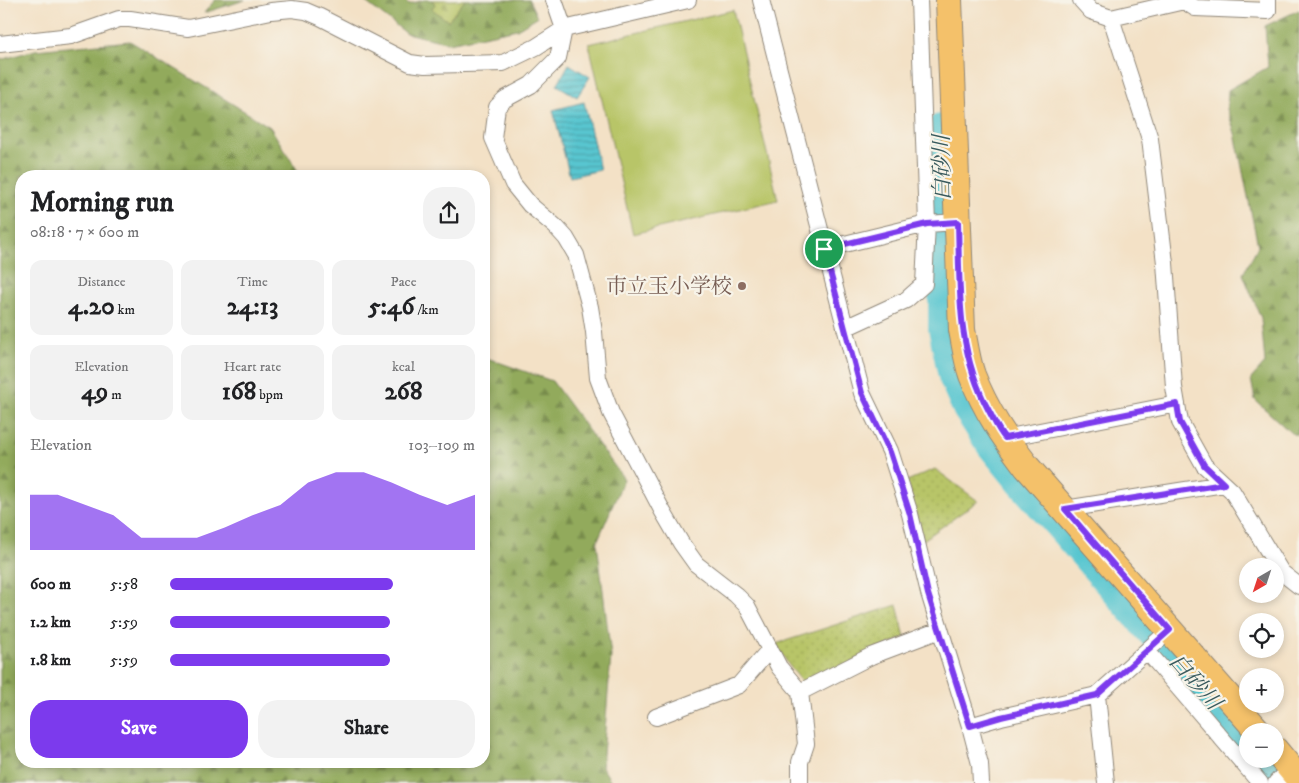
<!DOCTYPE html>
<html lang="en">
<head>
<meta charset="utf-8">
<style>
  :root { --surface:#fff; --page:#f2f2f2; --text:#202124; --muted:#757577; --accent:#7c3aed }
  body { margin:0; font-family:"IM FELL DW Pica","Noto Serif JP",serif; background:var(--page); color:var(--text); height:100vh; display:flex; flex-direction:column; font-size:19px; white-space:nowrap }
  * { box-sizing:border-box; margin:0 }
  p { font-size:16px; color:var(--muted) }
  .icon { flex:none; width:28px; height:28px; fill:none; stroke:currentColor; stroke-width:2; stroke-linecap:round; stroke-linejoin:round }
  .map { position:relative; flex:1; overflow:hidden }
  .details { position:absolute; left:15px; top:170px; width:475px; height:598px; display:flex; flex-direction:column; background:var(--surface); border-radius:20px; box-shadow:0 2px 8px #0003 }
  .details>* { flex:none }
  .needle { width:32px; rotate:219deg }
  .buttons { position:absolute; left:1239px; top:558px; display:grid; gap:10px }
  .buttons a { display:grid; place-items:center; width:45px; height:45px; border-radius:50%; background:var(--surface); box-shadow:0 2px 8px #0003; font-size:25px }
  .pin { position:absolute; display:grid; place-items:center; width:42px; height:42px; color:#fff; margin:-21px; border:2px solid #fff; border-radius:50%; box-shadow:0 1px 5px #0007 }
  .round { display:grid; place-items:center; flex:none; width:52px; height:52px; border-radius:20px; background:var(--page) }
  .headline { display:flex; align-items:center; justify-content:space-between; height:85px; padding:0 15px }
  h1 { font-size:28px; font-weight:800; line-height:38px }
  .figures { display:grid; grid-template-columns:repeat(3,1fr); gap:8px; height:85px; padding:5px 15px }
  .figures div { display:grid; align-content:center; border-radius:12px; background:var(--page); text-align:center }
  .figures b { font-size:25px; font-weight:800 }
  .figures small { font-size:14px; font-weight:400 }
  .figures p { font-size:14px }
  .chart { height:140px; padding:10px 15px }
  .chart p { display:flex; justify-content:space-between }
  .chart svg { width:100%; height:90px; margin-top:5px; fill:var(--accent); opacity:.7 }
  .cta { display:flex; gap:10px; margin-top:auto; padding:10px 15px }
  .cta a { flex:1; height:58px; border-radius:20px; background:var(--accent); color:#fff; font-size:20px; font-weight:800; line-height:58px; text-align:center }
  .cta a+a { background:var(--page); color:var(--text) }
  ul { padding:0 15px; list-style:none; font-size:16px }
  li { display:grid; grid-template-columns:80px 60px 1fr; align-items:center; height:38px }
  li i { height:12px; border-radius:6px; background:var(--accent) }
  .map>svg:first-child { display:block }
  .forest { fill:url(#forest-firs); stroke:#5e6a44 }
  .cemetery { fill:url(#cemetery-stones); stroke:#727849 }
  .park { fill:url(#park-dots); stroke:#727849 }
  .pitch { fill:#b8c567; stroke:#727849 }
  .water { fill:url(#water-rules); stroke:#42787e }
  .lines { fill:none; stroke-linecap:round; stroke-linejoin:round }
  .river { stroke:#59c6d0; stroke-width:34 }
  .minor-casing { stroke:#8f8678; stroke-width:18 }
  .primary-casing { stroke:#8f8678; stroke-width:28 }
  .minor { stroke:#fff; stroke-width:16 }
  .primary { stroke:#f4c16a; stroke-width:26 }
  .route-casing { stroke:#fff; stroke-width:10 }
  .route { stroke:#7c3aed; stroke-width:6 }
  .education-dot { fill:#8d6e63; stroke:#f7f3e8; stroke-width:2 }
  .labels { text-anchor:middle; stroke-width:4.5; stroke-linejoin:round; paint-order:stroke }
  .education-label { font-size:21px; fill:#785e54; stroke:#f7f3e8; text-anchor:end }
  .water-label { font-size:22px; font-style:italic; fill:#395a5d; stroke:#f7f3e8 }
</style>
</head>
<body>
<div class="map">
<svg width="1299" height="783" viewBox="0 0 1299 783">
  <defs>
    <pattern id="forest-firs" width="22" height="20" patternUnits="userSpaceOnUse" patternTransform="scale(1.25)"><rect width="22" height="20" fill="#92aa5c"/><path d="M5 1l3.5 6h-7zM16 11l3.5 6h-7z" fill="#778b4c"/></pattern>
    <pattern id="cemetery-stones" width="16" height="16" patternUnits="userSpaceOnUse" patternTransform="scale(1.25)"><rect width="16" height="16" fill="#b8c567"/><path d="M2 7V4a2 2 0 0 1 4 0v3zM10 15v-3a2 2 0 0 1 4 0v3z" fill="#9ea95a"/></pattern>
    <pattern id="park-dots" width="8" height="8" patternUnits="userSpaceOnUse" patternTransform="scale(1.25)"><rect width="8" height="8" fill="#b8c567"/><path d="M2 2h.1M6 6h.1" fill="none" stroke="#9ea95a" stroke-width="1.8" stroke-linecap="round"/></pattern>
    <pattern id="water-rules" width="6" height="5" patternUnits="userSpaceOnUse" patternTransform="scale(1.25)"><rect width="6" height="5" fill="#59c6d0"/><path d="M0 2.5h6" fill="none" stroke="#4aa1a9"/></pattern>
  </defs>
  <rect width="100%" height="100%" fill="#f7f3e8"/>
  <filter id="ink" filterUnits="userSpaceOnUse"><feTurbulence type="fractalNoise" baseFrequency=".02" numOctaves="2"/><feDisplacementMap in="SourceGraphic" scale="10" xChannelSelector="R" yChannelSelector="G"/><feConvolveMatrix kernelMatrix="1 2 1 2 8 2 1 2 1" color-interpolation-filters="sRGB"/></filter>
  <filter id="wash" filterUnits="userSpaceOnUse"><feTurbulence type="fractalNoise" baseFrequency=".0096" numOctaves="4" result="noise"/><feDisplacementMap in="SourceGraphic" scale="20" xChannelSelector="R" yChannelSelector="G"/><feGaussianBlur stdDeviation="1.12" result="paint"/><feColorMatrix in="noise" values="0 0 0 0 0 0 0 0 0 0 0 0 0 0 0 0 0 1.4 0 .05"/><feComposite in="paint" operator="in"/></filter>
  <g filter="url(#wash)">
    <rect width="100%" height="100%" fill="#f3e1c6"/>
    <!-- forest -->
    <path class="forest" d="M215,0H245L204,13Z
      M363,0H405L409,4L424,0H432L448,20L465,0H529L537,17L517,29L449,43L406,33Z
      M1299,10V436L1291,433L1255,400L1251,379L1265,363L1261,318L1243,274L1258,246L1235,133L1227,109L1228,90L1268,67L1265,26Z
      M130,41L270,127L301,176H21V761H484V357L552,381L624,479L597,542L611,656L602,767L612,783H0V60L35,50Z"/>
    <!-- cemetery -->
    <path class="cemetery" d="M432,0H465L448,21L432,9L435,4Z"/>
    <!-- park -->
    <path class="park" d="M935,469L978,501L922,541L907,481Z
      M897,605L905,637L805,685L788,664L776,644Z"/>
    <!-- pitch -->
    <path class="pitch" d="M733,10L778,200L633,234L589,44Z"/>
    <!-- water -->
    <path class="water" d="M569,64L590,77L577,97L557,85Z
      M584,102L600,170L570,177L553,110Z"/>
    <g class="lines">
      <!-- river -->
      <path class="river" d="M941,131L945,231V328L955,376L969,408L992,443L1022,480L1248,740
        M1264,759L1285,783"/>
    </g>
  </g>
  <g filter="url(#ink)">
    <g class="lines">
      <defs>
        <path id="minor" d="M554,0L564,29L558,58L531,85L505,99L497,107L493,138L513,184L530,205L556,227L566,238L576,255L590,307L594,332L598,378L611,413L663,512L681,543L696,564L736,595L747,606L779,667L800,692L806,744L800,762V783
          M761,0L862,393L890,451L910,514L929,593L970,726L980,764L981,783
          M1081,0L1091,11L1111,18L1184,1L1195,8L1268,11V0
          M1111,18L1150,139L1165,263L1174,387L1180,422L1204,465L1232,491L1281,572L1299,586
          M0,44L71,36L119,19H130L188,28L271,11L292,9L306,11L320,17L410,63L425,65L503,63L536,47L564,29L688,0
          M824,249L927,224L958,222
          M845,328L906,300L924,284L927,224L919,0
          M1005,438L1177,404
          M1065,509L1224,484
          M1147,651L1260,783
          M800,692L871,656L940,630
          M656,717L739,685L770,649
          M970,726L1001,717L1097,695
          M1106,783L1097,695L1170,630
          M1276,783L1290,768"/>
        <path id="primary" d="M949,0L962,330C965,345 967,361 972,375C986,411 1004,437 1027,467L1258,731
          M1275,750L1299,779"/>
      </defs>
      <!-- minor casing -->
      <use href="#minor" class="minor-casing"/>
      <!-- primary casing -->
      <use href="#primary" class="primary-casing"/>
      <!-- minor -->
      <use href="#minor" class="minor"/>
      <!-- primary -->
      <use href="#primary" class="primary"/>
    </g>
  </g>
  <g class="lines" filter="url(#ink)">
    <defs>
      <path id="route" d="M958,222C960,289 956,350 989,411C994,420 998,430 1005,438L1177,404L1180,422L1204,465L1224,484L1065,509L1170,630L1097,695L1001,717L970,726L928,594L910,514L890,452L862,393L824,249L927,224Z"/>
    </defs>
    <!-- route casing -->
    <use href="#route" class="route-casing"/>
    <!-- route -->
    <use href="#route" class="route"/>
  </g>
  <!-- markers -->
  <circle class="education-dot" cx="742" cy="286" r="5"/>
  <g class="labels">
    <!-- education labels -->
    <g class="education-label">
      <text x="732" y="293">市立玉小学校</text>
    </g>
    <!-- water labels -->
    <g class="water-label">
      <text transform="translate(941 168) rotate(-91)" y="8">白砂川</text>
      <text transform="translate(1196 681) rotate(49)" y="8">白砂川</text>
    </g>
  </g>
</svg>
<div class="buttons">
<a><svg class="needle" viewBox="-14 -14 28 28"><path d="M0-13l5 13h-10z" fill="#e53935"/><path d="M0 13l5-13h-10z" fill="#757577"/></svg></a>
<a><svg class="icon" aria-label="locate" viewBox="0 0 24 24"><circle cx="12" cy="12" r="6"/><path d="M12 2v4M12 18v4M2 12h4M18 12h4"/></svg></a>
<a>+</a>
<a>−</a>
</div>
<div class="pin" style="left:824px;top:249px;background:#1e9e55"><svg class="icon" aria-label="arrive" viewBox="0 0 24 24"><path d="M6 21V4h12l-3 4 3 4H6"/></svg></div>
<section class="details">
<div class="headline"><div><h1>Morning run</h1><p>08:18 · 7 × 600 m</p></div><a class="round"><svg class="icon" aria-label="share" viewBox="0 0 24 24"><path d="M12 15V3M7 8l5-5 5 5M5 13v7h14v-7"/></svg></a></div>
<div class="figures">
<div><p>Distance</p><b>4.20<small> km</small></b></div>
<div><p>Time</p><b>24:13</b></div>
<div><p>Pace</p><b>5:46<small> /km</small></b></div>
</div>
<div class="figures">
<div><p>Elevation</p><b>49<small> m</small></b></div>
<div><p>Heart rate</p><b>168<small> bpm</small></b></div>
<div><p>kcal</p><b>268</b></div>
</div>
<div class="chart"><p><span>Elevation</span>103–109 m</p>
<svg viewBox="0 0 160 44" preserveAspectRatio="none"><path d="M0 44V17L10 17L20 22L30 27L40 38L50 38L60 38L70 33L80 27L90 22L100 11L110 6L120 6L130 11L140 17L150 22L160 17V44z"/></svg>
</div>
<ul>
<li><b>600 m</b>5:58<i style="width:73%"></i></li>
<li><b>1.2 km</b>5:59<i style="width:72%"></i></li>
<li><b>1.8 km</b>5:59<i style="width:72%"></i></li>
</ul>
<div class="cta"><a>Save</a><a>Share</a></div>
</section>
</div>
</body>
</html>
